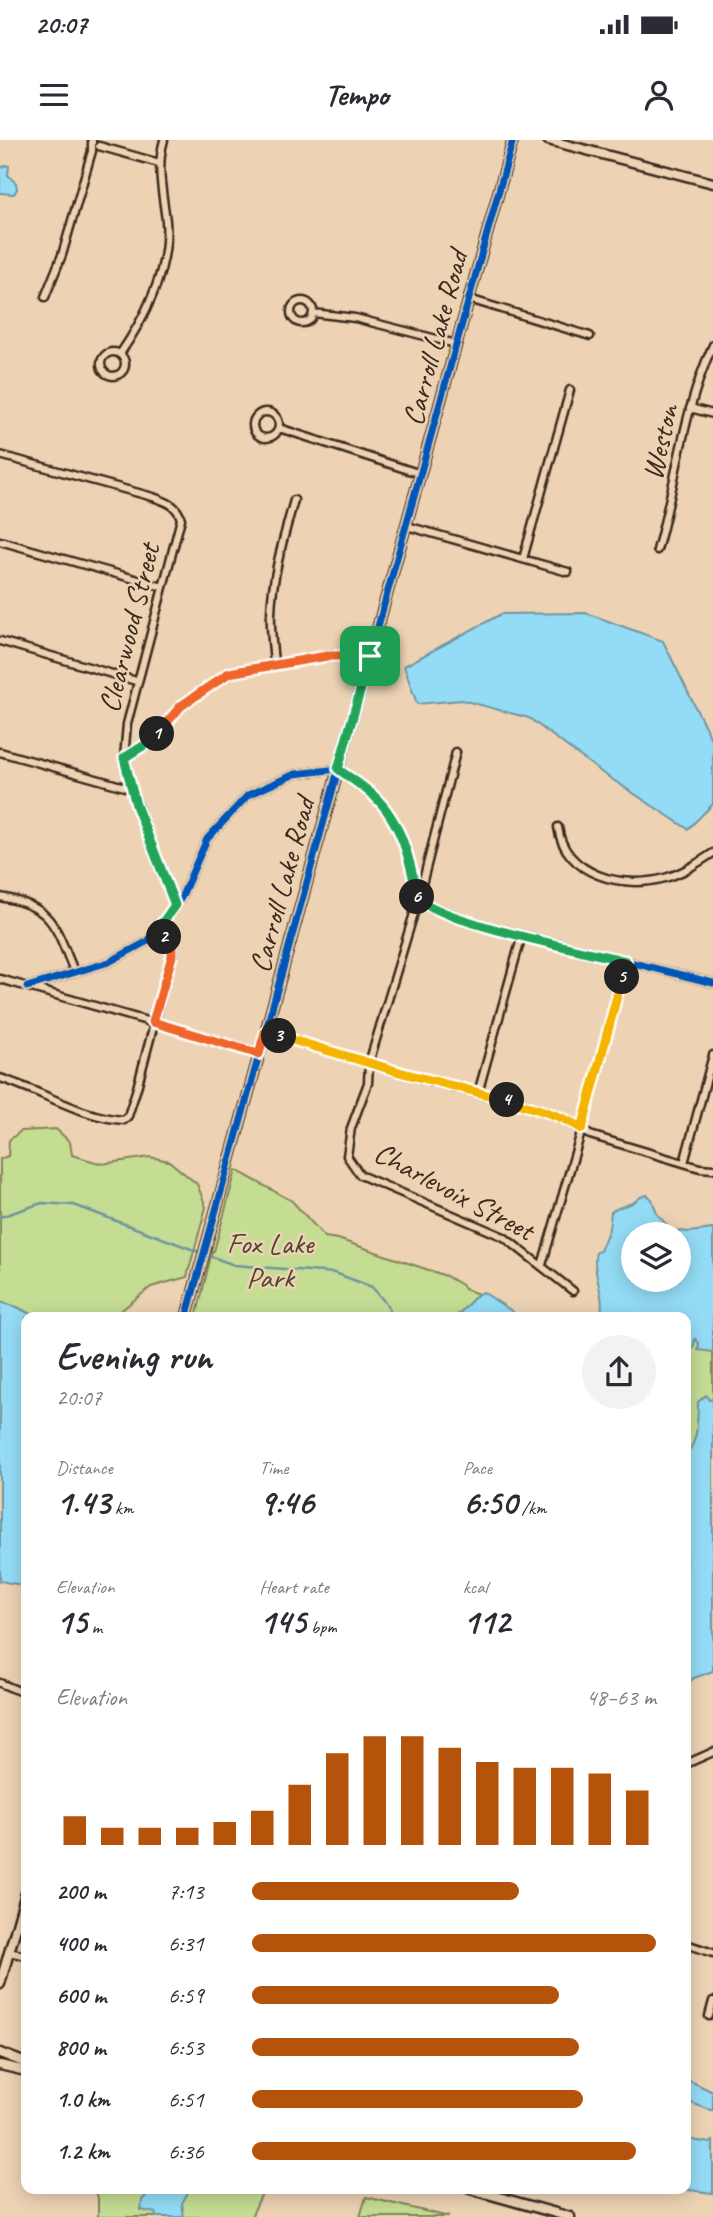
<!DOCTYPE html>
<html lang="en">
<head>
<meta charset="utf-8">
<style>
  :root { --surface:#fff; --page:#f2f2f3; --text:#2b2b33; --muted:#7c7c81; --accent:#b45309 }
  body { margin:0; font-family:Caveat,sans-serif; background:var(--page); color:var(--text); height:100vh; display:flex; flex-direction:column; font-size:26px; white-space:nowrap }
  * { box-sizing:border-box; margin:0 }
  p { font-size:23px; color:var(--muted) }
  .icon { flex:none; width:38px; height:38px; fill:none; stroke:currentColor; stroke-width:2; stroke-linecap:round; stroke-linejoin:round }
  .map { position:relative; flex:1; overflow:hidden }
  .drawer { position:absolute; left:21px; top:1172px; width:670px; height:882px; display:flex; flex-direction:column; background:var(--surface); border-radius:14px; box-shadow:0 4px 18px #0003 }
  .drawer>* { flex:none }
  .controls { position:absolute; left:621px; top:1082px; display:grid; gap:14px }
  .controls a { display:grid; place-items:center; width:70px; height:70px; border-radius:50%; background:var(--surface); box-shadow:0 4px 18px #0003; font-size:35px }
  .pin { position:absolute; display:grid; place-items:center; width:60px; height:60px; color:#fff; margin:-30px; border-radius:14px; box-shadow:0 4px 10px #0006 }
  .km { position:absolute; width:35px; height:35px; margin:-18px; border-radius:50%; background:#222; color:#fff; font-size:19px; line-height:35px; text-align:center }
  .round { display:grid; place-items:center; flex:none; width:74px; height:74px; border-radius:37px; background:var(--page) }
  .head { display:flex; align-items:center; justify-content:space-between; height:119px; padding:0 35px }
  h1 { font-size:38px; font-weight:700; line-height:52px }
  .metrics { display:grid; grid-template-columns:repeat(3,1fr); gap:10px; height:119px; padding:7px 35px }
  .metrics div { display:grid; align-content:center }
  .metrics b { font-size:35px; font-weight:700 }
  .metrics small { font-size:19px; font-weight:400 }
  .metrics p { font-size:19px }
  .chart { height:196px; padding:14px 35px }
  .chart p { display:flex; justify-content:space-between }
  .chart svg { width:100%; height:126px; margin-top:7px; stroke:var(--accent); stroke-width:6 }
  ul { padding:0 35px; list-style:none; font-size:23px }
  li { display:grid; grid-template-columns:112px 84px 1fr; align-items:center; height:52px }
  li i { height:18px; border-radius:9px; background:var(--accent) }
  .status { display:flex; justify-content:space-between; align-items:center; height:49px; padding:0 35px; background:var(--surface); direction:ltr }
  .status svg { height:19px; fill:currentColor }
  header { display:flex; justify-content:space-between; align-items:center; height:91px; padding:0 35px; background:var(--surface); font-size:32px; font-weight:700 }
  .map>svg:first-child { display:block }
  .green { fill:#c5dd93; stroke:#808458; stroke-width:2 }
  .water { fill:#94dcf6; stroke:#7095a0; stroke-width:2; fill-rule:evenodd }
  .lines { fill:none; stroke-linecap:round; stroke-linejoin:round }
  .stream { stroke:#7095a0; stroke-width:2.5 }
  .minor-casing { stroke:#3b2a1e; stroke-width:11 }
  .tertiary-casing { stroke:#3b2a1e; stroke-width:13 }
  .minor { stroke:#edd3b4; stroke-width:6 }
  .tertiary { stroke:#edd3b4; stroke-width:8 }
  .cycleway-casing { stroke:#edd3b4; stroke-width:11 }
  .cycleway { stroke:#0057b8; stroke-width:7 }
  .split-1-casing { stroke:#fff; stroke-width:14 }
  .split-2-casing { stroke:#fff; stroke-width:14 }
  .split-3-casing { stroke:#fff; stroke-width:14 }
  .split-4-casing { stroke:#fff; stroke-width:14 }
  .split-5-casing { stroke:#fff; stroke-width:14 }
  .split-6-casing { stroke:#fff; stroke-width:14 }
  .split-7-casing { stroke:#fff; stroke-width:14 }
  .split-1 { stroke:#f0652b; stroke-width:9 }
  .split-2 { stroke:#22a559; stroke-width:9 }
  .split-3 { stroke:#f0652b; stroke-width:9 }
  .split-4 { stroke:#f5b400; stroke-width:9 }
  .split-5 { stroke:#f5b400; stroke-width:9 }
  .split-6 { stroke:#22a559; stroke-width:9 }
  .split-7 { stroke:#22a559; stroke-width:9 }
  .labels { text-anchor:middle; stroke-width:5; stroke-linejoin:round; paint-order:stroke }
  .street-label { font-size:30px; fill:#3b2a1e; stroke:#edd3b4 }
  .park-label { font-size:30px; fill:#504530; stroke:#edd3b4 }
</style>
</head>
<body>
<div class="status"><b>20:07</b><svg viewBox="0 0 49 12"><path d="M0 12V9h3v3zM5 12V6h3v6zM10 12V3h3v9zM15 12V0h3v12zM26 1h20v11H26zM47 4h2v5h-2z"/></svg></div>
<header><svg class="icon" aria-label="menu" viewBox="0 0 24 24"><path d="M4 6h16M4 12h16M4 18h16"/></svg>Tempo<svg class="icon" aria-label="person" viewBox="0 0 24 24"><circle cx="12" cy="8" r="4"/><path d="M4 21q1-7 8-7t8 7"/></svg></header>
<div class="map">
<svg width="713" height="2077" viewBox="0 0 713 2077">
  <rect width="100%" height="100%" fill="#edd3b4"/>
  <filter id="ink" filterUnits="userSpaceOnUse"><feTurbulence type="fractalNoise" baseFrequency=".0143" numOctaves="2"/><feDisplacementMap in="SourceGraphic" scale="14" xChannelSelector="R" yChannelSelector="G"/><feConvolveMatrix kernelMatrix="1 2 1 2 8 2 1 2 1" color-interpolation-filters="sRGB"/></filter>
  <g filter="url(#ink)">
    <!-- green -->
    <path class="green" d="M56,989L70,1002L72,1015L102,1024L150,1017L169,1021L197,1044L206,1067L187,1137L151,1147L119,1172L117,1178H38L17,1167L0,1162V1019L8,1016L9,1000L21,991Z
      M236,1030L292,1061L325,1097L338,1099L446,1136L463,1146V1148L478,1154L455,1178H196L212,1111H214Z
      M713,1141V1363L686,1344V1178H650Z
      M95,2049H264L251,2077H98V2058Z
      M366,2057L449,2077H360Z"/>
    <!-- water -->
    <path class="water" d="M6,25L9,26L8,35L16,43L17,49L14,54L0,53V29Z
      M586,473L663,501L713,603V664L688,689L601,632L529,578L462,560L417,564L404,526L501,474Z
      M647,1055L652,1059L657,1074L671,1090L689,1092L713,1089V1212L698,1210L699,1203L695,1199L693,1209L686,1211V1178H600C607,1155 591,1134 596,1112L600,1111L609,1089L611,1072C618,1066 624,1067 632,1063C639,1060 638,1056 647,1055ZM634,1094H679V1139H634Z
      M483,1152L513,1172L517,1178H455L478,1154Z
      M0,1162L17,1167L38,1178H26V1446L0,1441Z
      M706,1255L709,1260L713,1259V1531L694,1538L686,1544V1314C699,1302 697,1279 698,1262Z
      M686,1939L713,1952V1971L686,1961Z
      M686,1999L710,2003L713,2001V2053L681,2049H686Z
      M153,2049H190L182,2063L184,2077H155L156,2073L141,2070L142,2060Z"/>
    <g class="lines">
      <!-- stream -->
      <path class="stream" d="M0,1077L42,1063L74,1065L234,1125L335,1133L372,1147L388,1166L392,1178"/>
      <defs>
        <path id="minor" d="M99,6L159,23
          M45,157L62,115L92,11V0
          M469,159L590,196
          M291 172a11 11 0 1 1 22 0a11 11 0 1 1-22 0Z
          M313,173L355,178L456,204
          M101 224a12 12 0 1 1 24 0a12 12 0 1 1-24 0Z
          M120,214C146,176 170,129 166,81C163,54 156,27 164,0
          M690,268L713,274
          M253 285a13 13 0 1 1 26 0a13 13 0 1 1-26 0Z
          M279,288L421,334
          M0,315L153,357C166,362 177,364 181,379L127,584L124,618L132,649L152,708L175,765
          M407,386L568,432
          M0,401L163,447
          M657,410C677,341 682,272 713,205
          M523,419L570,250
          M0,501L136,541
          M274,524C273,508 270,490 271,474C272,435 284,397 294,360
          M0,612L132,649
          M456,612L418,760L369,923L368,943L351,988L347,1016L360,1035L504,1097L573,1151
          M124,618L151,601L181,566L229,533L326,516H370
          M558,687C564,735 623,750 665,738C683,733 698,723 713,713
          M0,757C53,766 55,786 74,831
          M0,839L259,913
          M27,847L109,822L148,801L181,758L207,699L248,655L295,634L338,629C349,638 363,645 373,655C401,681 411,724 418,760L467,781L713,843
          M265,892L403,934L538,969L573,983L590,995L700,1028L713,1029
          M0,938C40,950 83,978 124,980L128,976L137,948L172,816V808L158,789
          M478,953L522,795
          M684,1023L713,915
          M542,1125L582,989L626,821
          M0,1543L26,1554
          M686,1624L713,1612
          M686,1804L713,1813
          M9,1812L26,1816
          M709,1876L713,1861"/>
        <path id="tertiary" d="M548,0L713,43
          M186,1178L513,0
          M0,1844L26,1753
          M0,1913L26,1923
          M0,1925L26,1931
          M470,2049L570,2077"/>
      </defs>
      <!-- minor casing -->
      <use href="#minor" class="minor-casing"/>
      <!-- tertiary casing -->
      <use href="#tertiary" class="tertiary-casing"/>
      <!-- minor -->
      <use href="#minor" class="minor"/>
      <!-- tertiary -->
      <use href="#tertiary" class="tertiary"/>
      <defs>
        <path id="cycleway" d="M27,847L109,822L148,801L181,758L207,699L248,655L295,634L338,629C349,638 363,645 373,655C401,681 411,724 418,760L467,781L713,843
          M186,1178L513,0"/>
      </defs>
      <!-- cycleway casing -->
      <use href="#cycleway" class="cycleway-casing"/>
      <!-- cycleway -->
      <use href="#cycleway" class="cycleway"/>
    </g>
  </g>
  <g class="lines" filter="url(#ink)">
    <defs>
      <path id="split-1" d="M157,594L181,566L229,533L327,516H370"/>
      <path id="split-2" d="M157,594L151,601L124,618L136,665L175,765L158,789L164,797"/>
      <path id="split-3" d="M164,797L172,808V816L153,882L259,914L265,892L279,896"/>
      <path id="split-4" d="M279,896L403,933L507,960"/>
      <path id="split-5" d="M507,960C532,968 560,974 582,989L622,837"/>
      <path id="split-6" d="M417,757C439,782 586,811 626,821L622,837"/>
      <path id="split-7" d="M370,516L338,629C350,638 363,646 374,656C401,681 411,722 417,757"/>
    </defs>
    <!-- split-1 casing -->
    <use href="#split-1" class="split-1-casing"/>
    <!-- split-2 casing -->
    <use href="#split-2" class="split-2-casing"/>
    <!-- split-3 casing -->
    <use href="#split-3" class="split-3-casing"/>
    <!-- split-4 casing -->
    <use href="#split-4" class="split-4-casing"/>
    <!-- split-5 casing -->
    <use href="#split-5" class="split-5-casing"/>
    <!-- split-6 casing -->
    <use href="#split-6" class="split-6-casing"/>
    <!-- split-7 casing -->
    <use href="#split-7" class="split-7-casing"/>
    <!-- split-1 -->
    <use href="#split-1" class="split-1"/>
    <!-- split-2 -->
    <use href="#split-2" class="split-2"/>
    <!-- split-3 -->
    <use href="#split-3" class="split-3"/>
    <!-- split-4 -->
    <use href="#split-4" class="split-4"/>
    <!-- split-5 -->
    <use href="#split-5" class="split-5"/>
    <!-- split-6 -->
    <use href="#split-6" class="split-6"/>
    <!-- split-7 -->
    <use href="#split-7" class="split-7"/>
  </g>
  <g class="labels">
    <!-- street labels -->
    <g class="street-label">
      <text transform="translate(435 198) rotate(-75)" y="10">Carroll Lake Road</text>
      <text transform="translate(660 302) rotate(-77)" y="10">Weston</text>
      <text transform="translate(129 488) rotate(-76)" y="10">Clearwood Street</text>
      <text transform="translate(282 745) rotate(-75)" y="10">Carroll Lake Road</text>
      <text transform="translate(454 1051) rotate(28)" y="10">Charlevoix Street</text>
    </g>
    <!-- park labels -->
    <g class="park-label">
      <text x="270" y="1113">Fox Lake<tspan x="270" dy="34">Park</tspan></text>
    </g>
  </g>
</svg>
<div class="controls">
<a><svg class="icon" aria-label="layers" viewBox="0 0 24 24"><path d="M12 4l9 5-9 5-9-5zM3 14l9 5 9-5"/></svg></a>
</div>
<div class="pin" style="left:370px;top:516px;background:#1e9e55"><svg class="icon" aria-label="arrive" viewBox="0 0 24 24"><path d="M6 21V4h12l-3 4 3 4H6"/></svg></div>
<b class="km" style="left:157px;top:594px">1</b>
<b class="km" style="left:164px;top:797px">2</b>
<b class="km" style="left:279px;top:896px">3</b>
<b class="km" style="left:507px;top:960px">4</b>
<b class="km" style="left:622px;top:837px">5</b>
<b class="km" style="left:417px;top:757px">6</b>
<section class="drawer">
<div class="head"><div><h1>Evening run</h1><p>20:07</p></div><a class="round"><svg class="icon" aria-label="share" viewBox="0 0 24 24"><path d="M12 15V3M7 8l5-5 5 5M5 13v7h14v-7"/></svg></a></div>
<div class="metrics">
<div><p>Distance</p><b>1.43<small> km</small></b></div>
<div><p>Time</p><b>9:46</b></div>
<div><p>Pace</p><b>6:50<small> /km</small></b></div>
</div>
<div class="metrics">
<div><p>Elevation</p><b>15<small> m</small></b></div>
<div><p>Heart rate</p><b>145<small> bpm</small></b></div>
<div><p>kcal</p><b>112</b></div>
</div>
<div class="chart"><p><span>Elevation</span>48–63 m</p>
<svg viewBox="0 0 160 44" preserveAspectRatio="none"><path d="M5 44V34M15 44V38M25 44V38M35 44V38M45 44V36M55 44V32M65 44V23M75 44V12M85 44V6M95 44V6M105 44V10M115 44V15M125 44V17M135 44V17M145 44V19M155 44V25"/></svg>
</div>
<ul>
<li><b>200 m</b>7:13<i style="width:66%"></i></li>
<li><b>400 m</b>6:31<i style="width:100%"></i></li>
<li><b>600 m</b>6:59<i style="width:76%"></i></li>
<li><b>800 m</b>6:53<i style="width:81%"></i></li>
<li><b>1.0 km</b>6:51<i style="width:82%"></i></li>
<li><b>1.2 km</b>6:36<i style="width:95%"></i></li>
</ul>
</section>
</div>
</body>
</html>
